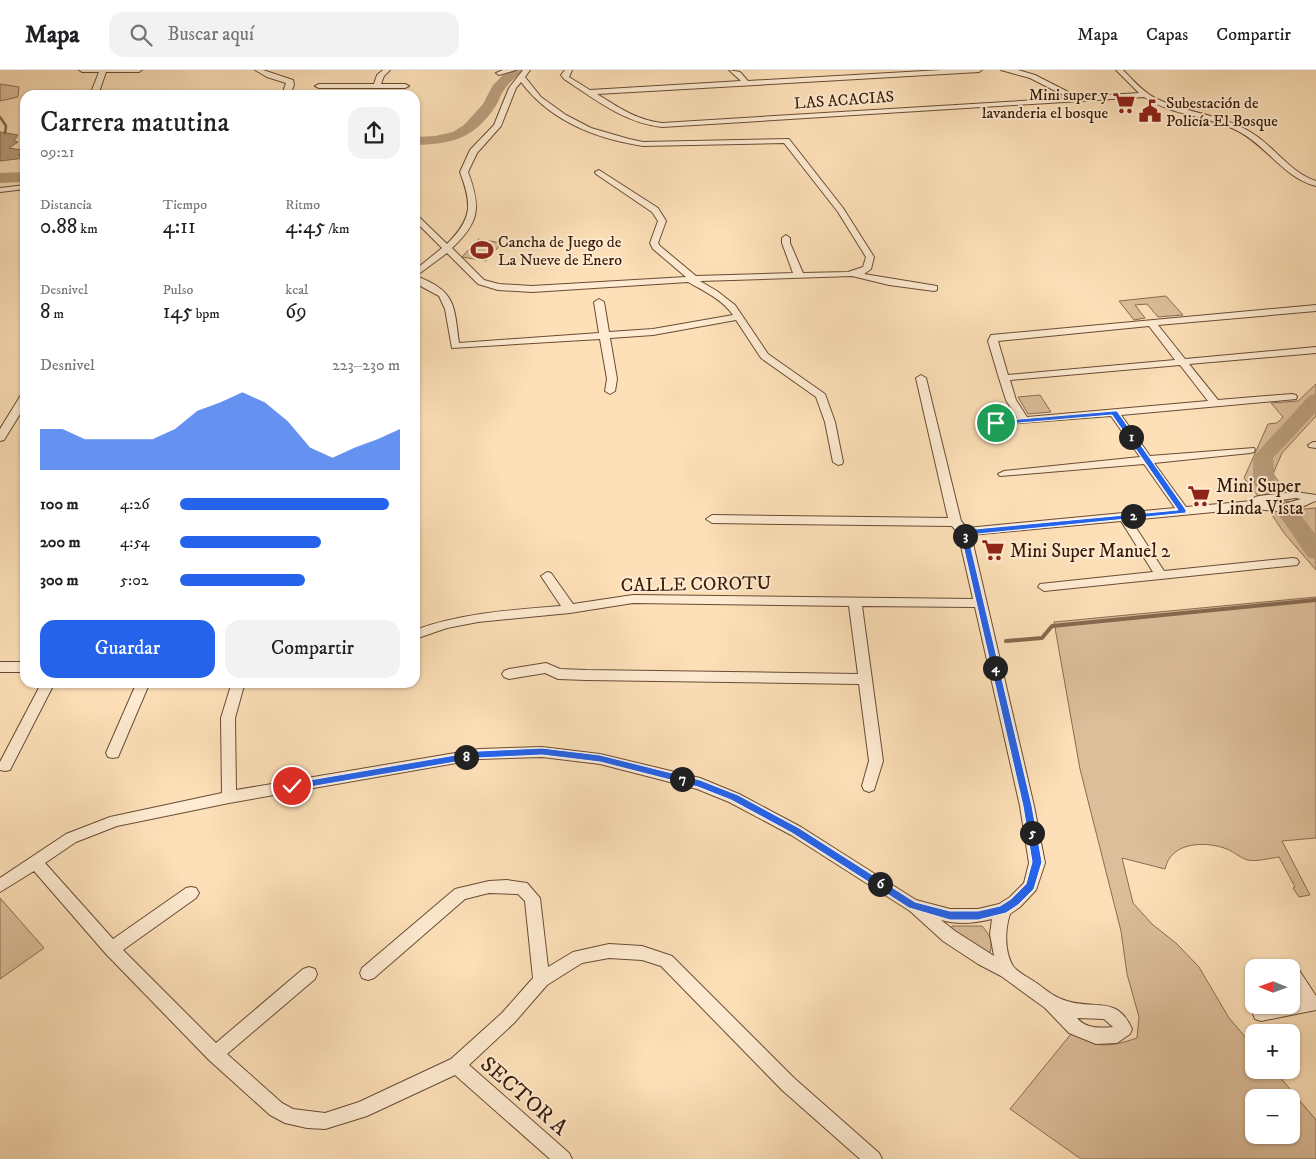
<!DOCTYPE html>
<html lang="es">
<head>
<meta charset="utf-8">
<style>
  :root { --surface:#fff; --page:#f2f2f2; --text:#202124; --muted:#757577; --line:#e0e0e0; --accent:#2563eb }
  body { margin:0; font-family:"IM FELL DW Pica",serif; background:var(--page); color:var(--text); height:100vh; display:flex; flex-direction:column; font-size:19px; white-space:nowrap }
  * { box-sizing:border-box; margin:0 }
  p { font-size:16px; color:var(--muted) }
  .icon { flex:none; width:28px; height:28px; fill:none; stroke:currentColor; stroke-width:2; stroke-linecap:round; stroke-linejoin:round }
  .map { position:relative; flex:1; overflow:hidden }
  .details { position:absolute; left:20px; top:20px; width:400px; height:598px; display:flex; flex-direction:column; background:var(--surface); border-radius:15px; box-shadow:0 1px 4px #0004 }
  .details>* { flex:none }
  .needle { width:32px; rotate:271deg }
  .controls { position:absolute; left:1245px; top:889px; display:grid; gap:10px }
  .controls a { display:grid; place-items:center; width:55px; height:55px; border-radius:10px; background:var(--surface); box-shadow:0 1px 4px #0004; font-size:25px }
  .pin { position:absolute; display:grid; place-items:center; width:42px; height:42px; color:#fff; margin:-21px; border:2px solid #fff; border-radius:50%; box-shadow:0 1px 5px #0007 }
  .km { position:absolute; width:25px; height:25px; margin:-12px; border-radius:50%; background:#222; color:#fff; font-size:14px; line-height:25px; text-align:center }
  .round { display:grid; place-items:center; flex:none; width:52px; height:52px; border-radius:15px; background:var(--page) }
  .head { display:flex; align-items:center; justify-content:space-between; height:85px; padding:0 20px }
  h1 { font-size:28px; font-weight:600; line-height:38px }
  .stats { display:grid; grid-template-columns:repeat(3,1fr); gap:8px; height:85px; padding:5px 20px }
  .stats div { display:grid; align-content:center }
  .stats b { font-size:21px; font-weight:600 }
  .stats small { font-size:14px; font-weight:400 }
  .stats p { font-size:14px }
  .chart { height:140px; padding:10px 20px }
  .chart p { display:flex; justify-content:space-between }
  .chart svg { width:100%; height:90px; margin-top:5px; fill:var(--accent); opacity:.7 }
  .action { display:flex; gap:10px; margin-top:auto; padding:10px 20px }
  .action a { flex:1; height:58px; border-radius:15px; background:var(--accent); color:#fff; font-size:20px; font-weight:600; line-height:58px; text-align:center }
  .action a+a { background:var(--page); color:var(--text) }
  ul { padding:0 20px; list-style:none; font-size:16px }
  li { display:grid; grid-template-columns:80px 60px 1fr; align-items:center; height:38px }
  li i { height:12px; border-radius:6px; background:var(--accent) }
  header { display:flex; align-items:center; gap:30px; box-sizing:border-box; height:70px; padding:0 25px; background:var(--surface); border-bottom:1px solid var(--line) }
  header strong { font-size:24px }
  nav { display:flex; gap:28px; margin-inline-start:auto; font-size:18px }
  .search { width:350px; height:45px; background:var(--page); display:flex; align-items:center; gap:12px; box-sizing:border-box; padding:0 18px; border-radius:15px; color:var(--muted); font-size:19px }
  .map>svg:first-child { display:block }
  .green { fill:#dcbe9a; stroke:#8a6c52; fill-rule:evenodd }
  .water { fill:#ba9d7c; stroke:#86694e }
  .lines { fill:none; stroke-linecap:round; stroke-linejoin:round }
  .stream-far1 { stroke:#86694e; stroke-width:2.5 }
  .stream { stroke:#86694e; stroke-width:4 }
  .river { fill:#ba9d7c; fill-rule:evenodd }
  .minor-casing { stroke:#694c35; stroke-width:2 }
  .minor { fill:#feebd1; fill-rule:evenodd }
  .route { fill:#2563eb; stroke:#fff }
  .labels { text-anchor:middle; stroke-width:4; stroke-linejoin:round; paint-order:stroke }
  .far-poi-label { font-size:16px; fill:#381a09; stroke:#feebd1; text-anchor:start }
  .far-street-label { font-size:16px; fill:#381a09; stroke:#feebd1 }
  .poi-label { font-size:19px; fill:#381a09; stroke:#feebd1; text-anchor:start }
  .street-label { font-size:19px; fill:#381a09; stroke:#feebd1 }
  .near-street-label { font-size:22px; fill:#381a09; stroke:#feebd1 }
</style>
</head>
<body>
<header>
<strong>Mapa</strong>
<div class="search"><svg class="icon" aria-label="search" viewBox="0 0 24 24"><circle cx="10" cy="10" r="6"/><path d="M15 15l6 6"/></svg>Buscar aquí</div>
<nav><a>Mapa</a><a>Capas</a><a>Compartir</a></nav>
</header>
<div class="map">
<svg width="1316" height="1089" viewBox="0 0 1316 1089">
  <rect width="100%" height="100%" fill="#fde0b8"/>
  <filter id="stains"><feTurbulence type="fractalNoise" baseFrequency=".004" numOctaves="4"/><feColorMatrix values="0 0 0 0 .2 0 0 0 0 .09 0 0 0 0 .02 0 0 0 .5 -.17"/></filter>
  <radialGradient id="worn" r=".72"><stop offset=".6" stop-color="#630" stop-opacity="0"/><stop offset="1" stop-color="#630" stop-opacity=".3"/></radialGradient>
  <!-- green -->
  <path class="green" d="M0,14L19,17L18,27L0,31Z
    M478,169L502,173L486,191L462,187Z
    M1166,226L1183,245L1158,247L1147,234L1135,235L1145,248L1134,250L1119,231Z
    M1316,314V346L1282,383L1273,404L1288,424L1258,426L1244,408L1268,354L1277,353L1283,347L1271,333L1298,331Z
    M1040,325L1051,342L1028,344L1018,327Z
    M1316,438V500L1284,463L1270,442Z
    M1316,527V768L1282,771L1310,825L1299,827L1293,818L1295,817L1279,787C1270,788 1257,792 1248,790C1242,789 1234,782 1227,779C1206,771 1171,771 1165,799L1122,788L1133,833L1152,854L1177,874L1199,897L1229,948L1254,977V1000H1274L1316,1050V1089H1081L1010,1039L1071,964C1080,965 1085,970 1093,973C1106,978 1125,972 1137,968L1139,947L1127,904L1121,861L1080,699L1054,552ZM1254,1028H1291V1065H1254Z
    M0,828L44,878L0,909Z
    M952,856H982C990,865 993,872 990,882L985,884L951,862Z"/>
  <!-- water -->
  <path class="water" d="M0,62L18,65L14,71L18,72L9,78L22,80L19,85L21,87L25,86V88L0,91Z"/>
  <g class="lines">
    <!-- stream-far1 -->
    <path class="stream-far1" d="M0,47L6,56L5,63"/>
    <!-- stream -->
    <path class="stream" d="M1006,571L1042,568L1052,556L1316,530"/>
    <!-- river -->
    <path class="river" d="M508,0H523C517,7 509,12 504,20C500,25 499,32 495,37C474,69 451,74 415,75V67L435,66L453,62L464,55L483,34L493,15Z
      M25,102V112L0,113V103Z
      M1316,324V342L1273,388L1275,412L1316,465V489L1308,487L1284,452L1253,413V387L1309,326Z"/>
    <defs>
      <path id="minor" d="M79,0H142L139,2H106L98,25H90L99,2H82Z
        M255,0H263L293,10L294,15L290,25H282L286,13L267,7Z
        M383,0H390L384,6L381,14H405L409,16L405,18H319L315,16L319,14H374L377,5Z
        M503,0H516L499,5L496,3Z
        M523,0H530L525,7L541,27L566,45L591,58L629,69L643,72L789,69L843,138L874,187L871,199L864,204L937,216V220L934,221L889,215L852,206L700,211L717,221L735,235L768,284L825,324L835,352L843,392L842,394L838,395L833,392L825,352L816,327L761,288L736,250L653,265L610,268L617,309L615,321L610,324L605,321L607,309L600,269L452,278L445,239L439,226L415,213V200L442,178L415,151V143L447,174C473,148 472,134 460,102L470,80L494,55L509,18ZM521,12C550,51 597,69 643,76L784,73L838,142L866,187L863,197L848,202L803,203L790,173V168L786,165L782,168V173L793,203L696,206L660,176L658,173L666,151L658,138L599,100L595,102L596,104L652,142L658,151L650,173L653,179L686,207L532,216L499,214L484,210L452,178C480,152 481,137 468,102L477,83L501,56L516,18ZM447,183L478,214L498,220L532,222L688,212C704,221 723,230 733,245L653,259L609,262L604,232L599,229L594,232L599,263L459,273C454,235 456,221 416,206Z
        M565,0H572L569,7L590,20L741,11L729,0L740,2L748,11L942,0H982L979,2L597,24C618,37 636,50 662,53L1069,28L1030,8L1001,0H1018L1035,5L1078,27L1139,23L1116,0H1123C1133,10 1142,21 1155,28C1187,44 1225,44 1255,65C1276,79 1291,103 1316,111V116C1284,108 1267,76 1238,61C1209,46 1173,46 1144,27L662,57C624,53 595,29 564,9L561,5Z
        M229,22H232L236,24L227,25Z
        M25,115V119L0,122V118Z
        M1316,235V241L1158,255L1185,289L1316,277V283L1189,294L1218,330L1292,324L1296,325L1297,327L1296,329L1121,345L1150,386L1254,378L1255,380L1254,382L1250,383L1154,393L1186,437L1252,431L1255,427L1259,426L1296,422L1316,425V431C1311,432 1306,436 1301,437C1286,442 1271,442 1255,438L1131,450L1164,501L1293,488L1297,489L1299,492L1297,495L1044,521L1038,517L1040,514L1153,502L1121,451L971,465L1034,736L1045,793L1036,820L1020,837L1010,844C1005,859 1004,881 1013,896C1018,903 1031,909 1038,914C1047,921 1056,928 1067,931C1095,940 1117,925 1132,959L1130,964L1117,973L1096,974L1069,963L1045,938L1001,906L978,894L943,871L910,841L791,765L729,732L697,719L600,694L542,687L479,689L229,733L117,756L76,772L45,793L113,869L186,818L191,817L196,818L199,823L196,828L123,880L216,973L303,899L309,897L315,899L317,904L315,909L227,984L282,1033L293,1039L325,1043L359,1032L451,989L502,943L533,908L525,831L518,824L489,823L465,829L374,908L368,910L362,908L360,903L362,898L455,819L489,811L507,810L527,813L540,828L548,897L573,882L609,874L642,876L672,886L794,1008L879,1083L882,1089H860L782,1020L661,896L642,890L609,888L582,893L547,915L514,953L469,995L569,1083L572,1089H550L455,1005L367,1046L325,1059L307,1058L285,1053L270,1045L209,990L106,884L34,801L0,822V808L66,764L110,747L222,723L221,648L232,612H245L235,648L236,720L479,679L542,677L600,684L700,708L739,724L801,757L916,830L950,839H978L999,834L1010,827L1024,813L1029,793L1020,736L975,537L862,536L883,691L874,720L869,722L864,720L862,716L869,691L859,614L586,610L558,609L545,603L509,609L504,607L502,604L504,601L509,599L546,593L560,599L586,600L858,604L849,536L633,533L570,543L478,552L447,558L415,569V560C462,543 511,540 561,536L541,506L547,502L551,503L573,534L633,525L973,529L958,463L952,456L712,453L706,449L712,445L948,448L916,308L921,305L926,308L961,451L967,458L1175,438L1144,394L1000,406L998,404L1004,401L1140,387L1111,346L992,355L991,353L992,351L1017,348L1006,330L999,308L988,271L991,265ZM1149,256L1175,290L1008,305L998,271ZM1180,295L1208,331L1027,347L1016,330L1010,310ZM1296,428L1301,429L1284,434L1263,432ZM992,849L990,864L994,886L955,861L941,850C958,855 976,853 992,849ZM1077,948L1104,949L1113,957C1100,958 1086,959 1077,948Z
        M25,324V336L4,370L0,371V359L21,325Z
        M1313,372H1316V378L1309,377L1308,375Z
        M0,592H25V602H0Z
        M42,612H55L10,700L5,701L0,700V692Z
        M137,612H150L118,687L113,688L108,687L106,683Z
        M1291,895L1297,897L1316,926V940L1261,951L1255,949L1253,944L1255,939L1269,935H1291V931L1299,929L1291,916V898H1285Z"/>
    </defs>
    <!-- minor casing -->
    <use href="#minor" class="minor-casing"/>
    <!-- minor -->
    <use href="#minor" class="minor"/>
  </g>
  <!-- route -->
  <path class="route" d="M1114,341H1117L1186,440V443L968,465L1032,736L1042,792L1034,819L1018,835L1006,843L978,850H950L909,838L792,763L731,730L698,717L600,692L542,685L479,688L292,720L287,716L292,713L479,681L542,678L600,685L700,710L738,725L799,758L915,832L950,841H978L1000,836L1011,829L1026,814L1032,792L1023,736L960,462L964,460L1178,440L1112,345L996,355L993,353L996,351Z"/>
  <!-- icons -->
  <defs>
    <symbol id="supermarket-bare" viewBox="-9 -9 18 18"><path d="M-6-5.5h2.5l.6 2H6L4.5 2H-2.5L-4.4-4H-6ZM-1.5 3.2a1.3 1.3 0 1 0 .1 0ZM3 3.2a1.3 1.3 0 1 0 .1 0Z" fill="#8f2418" stroke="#feebd1" stroke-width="2.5" paint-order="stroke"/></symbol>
    <symbol id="civic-bare" viewBox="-9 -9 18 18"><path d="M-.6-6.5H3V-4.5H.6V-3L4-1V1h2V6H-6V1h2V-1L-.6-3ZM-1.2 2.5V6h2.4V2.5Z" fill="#8f2418" stroke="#feebd1" stroke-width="2.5" paint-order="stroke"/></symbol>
    <symbol id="stadium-bare" viewBox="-9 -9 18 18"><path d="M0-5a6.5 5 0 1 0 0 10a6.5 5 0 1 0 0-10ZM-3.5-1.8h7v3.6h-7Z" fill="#8f2418" stroke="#feebd1" stroke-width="2.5" paint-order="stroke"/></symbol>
  </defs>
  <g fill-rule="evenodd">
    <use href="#supermarket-bare" x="1108" y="17" width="32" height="32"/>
    <use href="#civic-bare" x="1134" y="25" width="32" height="32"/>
    <use href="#stadium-bare" x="466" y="164" width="32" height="32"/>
    <use href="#supermarket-bare" x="1183" y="410" width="32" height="32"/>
    <use href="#supermarket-bare" x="977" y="464" width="32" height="32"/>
  </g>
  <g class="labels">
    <!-- far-poi labels -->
    <g class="far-poi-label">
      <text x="1108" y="30" text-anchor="end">Mini super y<tspan x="1108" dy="18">lavanderia el bosque</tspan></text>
      <text x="1166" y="38">Subestación de<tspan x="1166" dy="18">Policía El Bosque</tspan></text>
      <text x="498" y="177">Cancha de Juego de<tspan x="498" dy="18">La Nueve de Enero</tspan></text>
    </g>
    <!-- far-street labels -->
    <g class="far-street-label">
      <text transform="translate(844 29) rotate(-4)" y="6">LAS ACACIAS</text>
    </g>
    <!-- poi labels -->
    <g class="poi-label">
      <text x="1216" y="422">Mini Super<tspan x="1216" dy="22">Linda Vista</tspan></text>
      <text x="1010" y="487">Mini Super Manuel 2</text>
    </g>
    <!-- street labels -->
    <g class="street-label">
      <text transform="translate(696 513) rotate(-1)" y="7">CALLE COROTU</text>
    </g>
    <!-- near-street labels -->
    <g class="near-street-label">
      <text transform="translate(525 1025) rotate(41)" y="8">SECTOR A</text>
    </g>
  </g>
  <rect width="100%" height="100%" filter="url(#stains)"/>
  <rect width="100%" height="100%" fill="url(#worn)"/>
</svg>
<div class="controls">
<a><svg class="needle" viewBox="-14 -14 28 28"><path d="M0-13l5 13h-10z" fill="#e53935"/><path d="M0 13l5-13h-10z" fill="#757577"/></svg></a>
<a>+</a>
<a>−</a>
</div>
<div class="pin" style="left:996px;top:353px;background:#1e9e55"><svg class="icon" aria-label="arrive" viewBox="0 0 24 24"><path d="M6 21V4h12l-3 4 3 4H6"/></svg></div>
<div class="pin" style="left:292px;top:716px;background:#d93025"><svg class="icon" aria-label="check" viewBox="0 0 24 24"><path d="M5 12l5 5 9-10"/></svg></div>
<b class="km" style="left:1131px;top:367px">1</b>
<b class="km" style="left:1133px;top:446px">2</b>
<b class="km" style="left:965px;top:466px">3</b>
<b class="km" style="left:995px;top:598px">4</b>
<b class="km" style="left:1032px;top:763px">5</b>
<b class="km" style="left:880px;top:814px">6</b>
<b class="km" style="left:682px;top:709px">7</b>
<b class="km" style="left:466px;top:687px">8</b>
<section class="details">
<div class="head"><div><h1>Carrera matutina</h1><p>09:21</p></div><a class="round"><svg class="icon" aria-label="share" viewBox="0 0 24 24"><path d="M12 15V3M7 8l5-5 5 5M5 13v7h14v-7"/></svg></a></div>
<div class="stats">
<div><p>Distancia</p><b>0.88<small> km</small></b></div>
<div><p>Tiempo</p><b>4:11</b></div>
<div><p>Ritmo</p><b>4:45<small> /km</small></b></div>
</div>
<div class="stats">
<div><p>Desnivel</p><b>8<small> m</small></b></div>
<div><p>Pulso</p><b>145<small> bpm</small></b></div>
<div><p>kcal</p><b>69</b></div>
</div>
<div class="chart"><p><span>Desnivel</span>223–230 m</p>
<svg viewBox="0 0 160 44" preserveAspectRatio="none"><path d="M0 44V24L10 24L20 29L30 29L40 29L50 29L60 24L70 15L80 11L90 6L100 11L110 20L120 33L130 38L140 33L150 29L160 24V44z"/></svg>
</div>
<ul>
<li><b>100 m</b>4:26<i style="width:95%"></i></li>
<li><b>200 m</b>4:54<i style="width:64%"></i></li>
<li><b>300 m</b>5:02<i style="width:57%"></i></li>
</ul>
<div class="action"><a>Guardar</a><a>Compartir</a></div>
</section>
</div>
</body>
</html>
